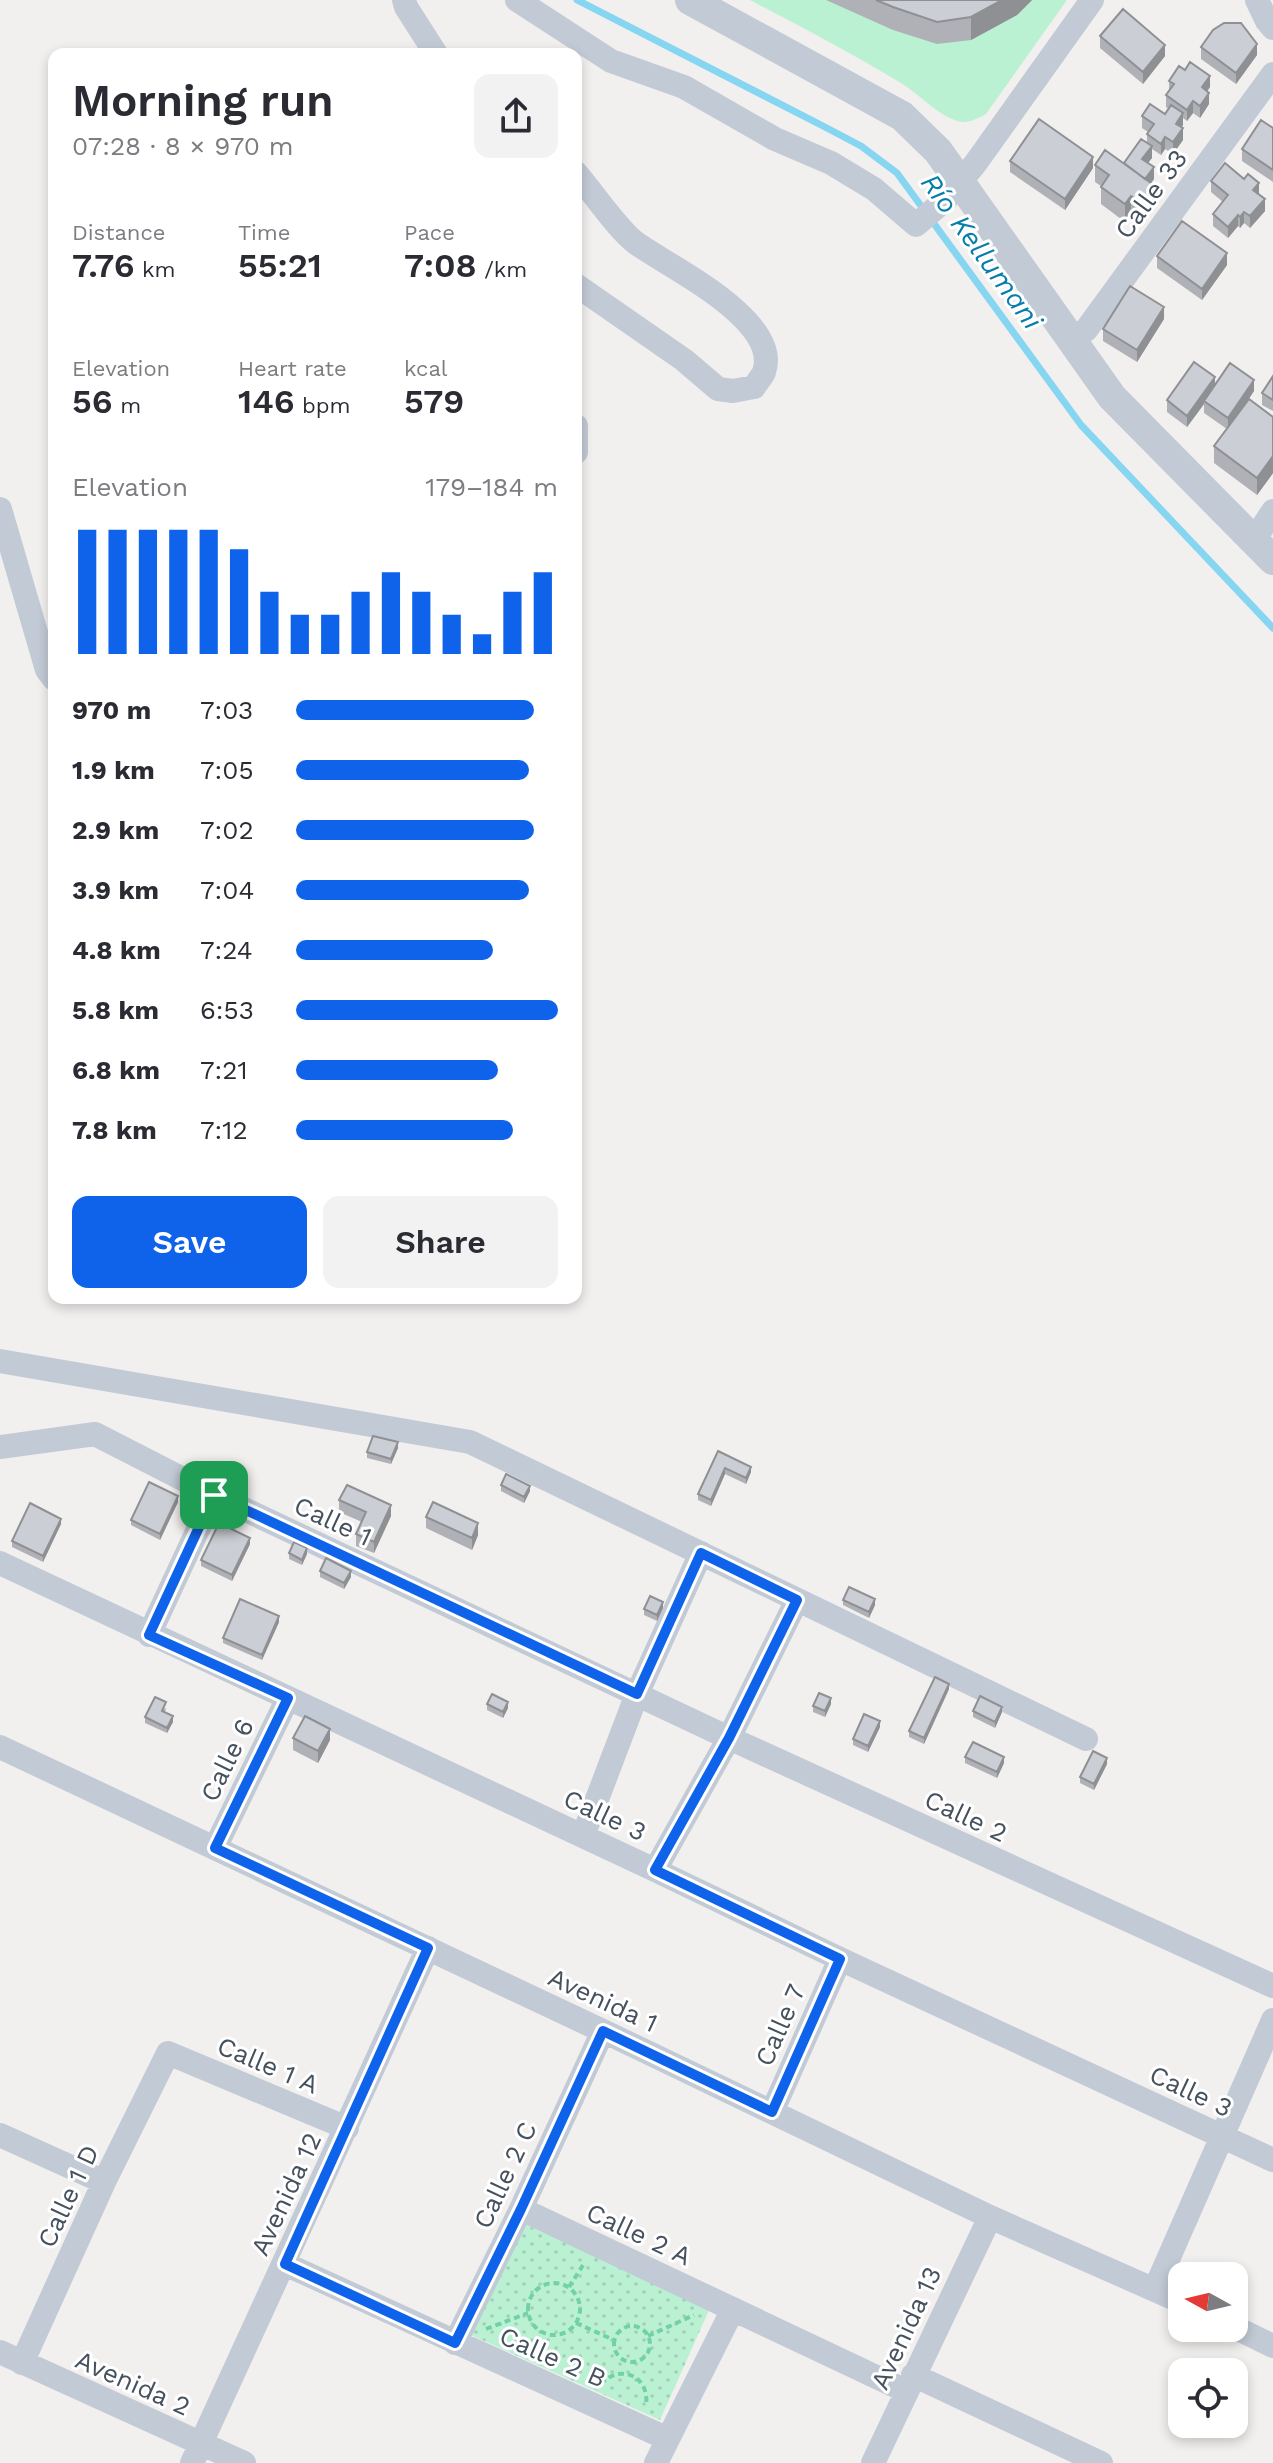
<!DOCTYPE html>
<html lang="en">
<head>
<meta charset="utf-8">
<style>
  :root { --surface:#fff; --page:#f2f2f3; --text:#2b2b33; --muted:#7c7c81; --accent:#0f63eb }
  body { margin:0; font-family:"Work Sans",sans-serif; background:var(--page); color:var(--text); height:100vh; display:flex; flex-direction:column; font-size:30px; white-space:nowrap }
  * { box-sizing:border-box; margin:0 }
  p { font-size:26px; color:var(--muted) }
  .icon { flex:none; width:44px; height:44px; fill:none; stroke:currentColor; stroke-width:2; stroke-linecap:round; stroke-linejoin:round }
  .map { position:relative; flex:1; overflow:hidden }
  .sheet { position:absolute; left:48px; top:48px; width:534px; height:1256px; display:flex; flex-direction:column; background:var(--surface); border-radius:16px; box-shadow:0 4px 12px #0003 }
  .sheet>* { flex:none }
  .needle { width:52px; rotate:278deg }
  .fabs { position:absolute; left:1168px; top:2262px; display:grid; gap:16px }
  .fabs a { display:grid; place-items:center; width:80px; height:80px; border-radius:16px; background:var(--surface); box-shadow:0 4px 12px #0003; font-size:40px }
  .pin { position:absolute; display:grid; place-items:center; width:68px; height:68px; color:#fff; margin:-34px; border-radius:16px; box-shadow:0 4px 12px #0006 }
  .round { display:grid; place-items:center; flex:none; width:84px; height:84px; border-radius:16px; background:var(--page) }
  .head { display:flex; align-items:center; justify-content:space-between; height:136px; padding:0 24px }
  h1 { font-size:44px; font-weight:600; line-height:60px }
  .figures { display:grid; grid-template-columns:repeat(3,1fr); gap:12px; height:136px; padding:8px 24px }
  .figures div { display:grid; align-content:center }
  .figures b { font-size:34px; font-weight:600 }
  .figures small { font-size:22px; font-weight:400 }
  .figures p { font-size:22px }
  .chart { height:224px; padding:16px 24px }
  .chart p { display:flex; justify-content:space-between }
  .chart svg { width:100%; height:144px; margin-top:8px; stroke:var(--accent); stroke-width:6 }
  .button { display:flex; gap:16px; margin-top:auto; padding:16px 24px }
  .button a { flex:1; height:92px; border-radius:16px; background:var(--accent); color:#fff; font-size:32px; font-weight:600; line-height:92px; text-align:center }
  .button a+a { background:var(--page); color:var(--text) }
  ul { padding:0 24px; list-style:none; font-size:26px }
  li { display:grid; grid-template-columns:128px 96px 1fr; align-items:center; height:60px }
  li i { height:20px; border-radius:10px; background:var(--accent) }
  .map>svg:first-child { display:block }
  .park { fill:url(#park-dots) }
  .pitch { fill:#bbf1d3 }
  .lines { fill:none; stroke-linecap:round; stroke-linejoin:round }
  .stream { stroke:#86d5f1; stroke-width:7 }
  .path { stroke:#71d1a7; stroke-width:4; stroke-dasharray:6 4; stroke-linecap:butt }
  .minor { stroke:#c2cad5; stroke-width:24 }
  .tertiary { stroke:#c2cad5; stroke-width:30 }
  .wall { fill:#afb1b6 }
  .shaded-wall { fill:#8e9094 }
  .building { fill:#cbced4; stroke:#8e9094; stroke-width:2 }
  .route-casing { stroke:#fff; stroke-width:16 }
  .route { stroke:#0f63eb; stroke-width:10 }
  .labels { text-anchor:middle; stroke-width:6; stroke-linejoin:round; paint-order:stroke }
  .street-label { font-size:26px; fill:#46515e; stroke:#fff }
  .water-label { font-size:28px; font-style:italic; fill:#067eaa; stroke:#fff }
</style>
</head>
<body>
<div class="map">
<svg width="1273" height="2463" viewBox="0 0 1273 2463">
  <defs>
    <pattern id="park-dots" width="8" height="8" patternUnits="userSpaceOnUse" patternTransform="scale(2)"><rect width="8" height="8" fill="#bbf1d3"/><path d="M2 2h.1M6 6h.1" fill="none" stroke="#a2d0b8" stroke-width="1.8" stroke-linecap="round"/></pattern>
  </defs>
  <rect width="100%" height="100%" fill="#f2efef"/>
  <!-- park -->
  <path class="park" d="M522,2223L710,2308L660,2420L471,2335Z"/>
  <!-- pitch -->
  <path class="pitch" d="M750,0H1067L986,114C977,119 967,124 957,121C936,114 919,94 901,83C851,53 801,27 750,0Z"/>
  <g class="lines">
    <!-- stream -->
    <path class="stream" d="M577,0L823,126L861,146L897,173L1081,425L1273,628"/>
    <!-- path -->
    <path class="path" d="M528 2309a26 26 0 1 1 52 0a26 26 0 1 1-52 0Z
      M569,2287L585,2262
      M576,2323L614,2340
      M614 2344a18 18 0 1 1 36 0a18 18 0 1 1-36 0Z
      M486,2329L528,2313
      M648,2336L694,2315
      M601,2384C620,2363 650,2376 646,2405"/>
    <!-- minor -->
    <path class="minor" d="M404,0L406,7L436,54
      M517,0L611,61L684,87L775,139L831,163L874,189L916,225L945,200L975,164L1092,0
      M1257,0L1267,21L1273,28
      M576,173C592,191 618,230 636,243C669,267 782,320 764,372C762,377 757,382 754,387L733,391L718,389L684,360L576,285
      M1069,339L1086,330L1273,74
      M576,426V452
      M0,509L47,670L54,679
      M1254,540L1273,511
      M0,1361L470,1442L1086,1739
      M0,1447L95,1434L214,1495L729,1738L1273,1986
      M0,1563L655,1870L840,1959L1273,2160
      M149,1635L214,1495
      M0,1747L603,2031L990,2217L1182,2302
      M583,1836L637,1694L701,1553
      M215,1848L288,1698
      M655,1870L729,1738L797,1600
      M772,2112L840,1959
      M0,2135L104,2182
      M521,2209L906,2391
      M285,2264L668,2439
      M1155,2289L1273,2020
      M1234,2327L1273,2346
      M455,2343L521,2209L603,2031
      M0,2352L244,2463
      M22,2363L104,2182L168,2053L347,2128
      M913,2375L1101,2463
      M192,2463L428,1948
      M656,2463L733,2309
      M873,2463L990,2217"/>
    <!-- tertiary -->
    <path class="tertiary" d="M690,0L902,116L938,151L1112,397L1273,560"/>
  </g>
  <!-- wall -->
  <path class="wall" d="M826,0H1032L1017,15L971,40L937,44L893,30Z
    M1100,36L1165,56L1143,84L1100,48Z
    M1201,47L1257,55L1236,84L1201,59Z
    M1169,81L1210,87L1207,91L1209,104L1200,118L1193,113L1187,121L1183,118V125L1181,128L1183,140L1173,154L1165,149L1161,155L1152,149V158L1148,163L1154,179L1151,183L1155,203L1142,220L1131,213L1125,222L1101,204V186L1095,182V165L1124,163L1147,143V134L1148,132L1142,128V116L1165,114L1169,109L1166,107V95L1169,92Z
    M1273,128V182L1242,161V149Z
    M1010,161L1093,168L1065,210L1010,172Z
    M1211,181L1259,194L1265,211L1250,228L1244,223L1240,228L1238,226L1228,238L1213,226V214L1223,202L1211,192Z
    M1157,256L1227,265L1202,300L1157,268Z
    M1164,319L1137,362L1103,341V329Z
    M1273,376V411L1262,405V393Z
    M1215,385L1254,391L1243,407L1273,417V473L1257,495L1214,463V446L1227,429L1204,413V404L1187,427L1167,412V400Z
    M398,1448L391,1464L367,1458V1452Z
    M718,1451L751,1472L746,1484L725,1474L711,1506L698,1500V1494Z
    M501,1485L530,1491L524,1503L501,1491Z
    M339,1500L391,1516L374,1553L356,1546V1534L362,1522L339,1512Z
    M178,1502L160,1540L131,1525V1520Z
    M426,1517L478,1535L472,1550L426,1528Z
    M61,1524L43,1562L12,1547V1541Z
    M250,1544L232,1581L201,1566V1560Z
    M289,1553L307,1554L302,1565L289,1559Z
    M320,1571L351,1577L344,1589L320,1577Z
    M843,1600L875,1605L869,1618L843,1605Z
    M663,1608L657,1621L644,1615V1609Z
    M279,1622L262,1660L223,1643V1638Z
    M949,1689L924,1744L909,1737V1731Z
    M487,1704L508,1708L503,1718L487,1710Z
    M831,1704L825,1717L813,1712V1706Z
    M166,1708L165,1712L173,1722L167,1733L145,1723V1717Z
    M973,1711L1002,1712L995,1728L973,1717Z
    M880,1727L868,1752L853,1745V1739Z
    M293,1738L330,1740L318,1763L293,1750Z
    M965,1757L1004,1763L997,1778L965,1763Z
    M1107,1764L1094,1790L1080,1783V1777Z"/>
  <!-- shaded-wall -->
  <path class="shaded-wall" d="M1002,0H1032L1017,15L971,40V17Z
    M1257,44V55L1236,84V73Z
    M1165,45V56L1143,84V72Z
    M1210,76V87L1202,99V87Z
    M1209,93V104L1200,118V106Z
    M1193,101V113L1187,121V110Z
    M1183,113V125L1176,135V124Z
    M1183,128V140L1173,154V142Z
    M1165,137V149L1161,155V144Z
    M1152,146V158L1142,170V159Z
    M1093,157V168L1065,210V199Z
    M1154,167V179L1145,191V179Z
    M1259,183V195L1253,190Z
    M1155,186V203L1142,220V203Z
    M1131,196V213L1125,222V204Z
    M1265,199V211L1250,228V216Z
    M1244,212V223L1240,228V217Z
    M1238,215V226L1228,238V227Z
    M1227,253V265L1202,300V289Z
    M1164,307V319L1137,362V350Z
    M1215,377V389L1204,401V404L1187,427V416Z
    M1254,380V391L1228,430V418Z
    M1273,456V473L1257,495V478Z
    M398,1442V1448L391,1464V1459Z
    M751,1467V1472L746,1484V1478Z
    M725,1468V1474L711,1506V1500Z
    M530,1486V1491L524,1503V1497Z
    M178,1496V1502L160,1540V1534Z
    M391,1505V1516L374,1553V1542Z
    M61,1519V1524L43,1562V1556Z
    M478,1523V1535L472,1550V1538Z
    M250,1538V1544L232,1581V1575Z
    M307,1548V1554L302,1565V1560Z
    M351,1571V1577L344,1589V1583Z
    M875,1599V1605L869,1618V1612Z
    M663,1602V1608L657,1621V1615Z
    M279,1616V1622L262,1660V1655Z
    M949,1684V1689L924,1744V1738Z
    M831,1698V1704L825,1717V1711Z
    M508,1702V1708L503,1718V1712Z
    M1002,1707V1712L995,1728V1722Z
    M173,1716V1722L167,1733V1728Z
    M880,1721V1727L868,1752V1746Z
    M330,1729V1740L318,1763V1751Z
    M1004,1757V1763L997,1778V1772Z
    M1107,1758V1764L1094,1790V1784Z"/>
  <!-- building -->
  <path class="building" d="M876,0H1002L971,17L937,22L893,7Z
    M1123,9L1165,45L1143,72L1100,36Z
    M1224,23H1241L1257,44L1236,73L1201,47L1213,30Z
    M1190,62L1210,76L1202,87L1209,93L1200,106L1193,101L1187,110L1166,95L1174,84L1169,81L1179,66L1185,70Z
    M1150,104L1165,114L1171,105L1183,113L1176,124L1183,128L1173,142L1165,137L1161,144L1147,134L1154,124L1142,116Z
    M1039,119L1093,157L1065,199L1010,161Z
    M1261,120L1273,128V170L1242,149Z
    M1141,139L1152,146L1142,159L1154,167L1145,179L1124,163Z
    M1105,150L1155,186L1142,203L1131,196L1125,204L1101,187L1109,175L1095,165Z
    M1225,163L1244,179L1248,174L1259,183L1253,190L1265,199L1250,216L1244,212L1240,217L1238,215L1228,227L1213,214L1228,195L1211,181Z
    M1182,221L1227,253L1202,289L1157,256Z
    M1130,286L1164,307L1137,350L1103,329Z
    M1194,362L1215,377L1187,416L1167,400Z
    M1230,363L1254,380L1228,418L1204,401Z
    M1273,376V400L1262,393Z
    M1249,399L1273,417V456L1257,478L1214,446Z
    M373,1436L398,1442L391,1459L367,1452Z
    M718,1451L751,1467L746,1478L725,1468L711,1500L698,1494Z
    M506,1474L530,1486L524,1497L501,1485Z
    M149,1482L178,1496L160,1534L131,1520Z
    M347,1485L391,1505L374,1542L356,1534L366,1512L339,1500Z
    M433,1502L478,1523L472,1538L426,1517Z
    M30,1503L61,1519L43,1556L12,1541Z
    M219,1523L250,1538L232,1575L201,1560Z
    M294,1542L307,1548L302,1560L289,1553Z
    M326,1558L351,1571L344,1583L320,1571Z
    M849,1587L875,1599L869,1612L843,1600Z
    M650,1596L663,1602L657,1615L644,1609Z
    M240,1599L279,1616L262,1655L223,1638Z
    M935,1677L949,1684L924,1738L909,1731Z
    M819,1693L831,1698L825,1711L813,1706Z
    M492,1694L508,1702L503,1712L487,1704Z
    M980,1696L1002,1707L995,1722L973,1711Z
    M155,1697L166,1702L162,1711L173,1716L167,1728L145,1717Z
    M864,1714L880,1721L868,1746L853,1739Z
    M305,1716L330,1729L318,1751L293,1738Z
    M973,1742L1004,1757L997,1772L965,1757Z
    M1093,1751L1107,1758L1094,1784L1080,1777Z"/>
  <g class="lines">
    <defs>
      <path id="route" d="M214,1495L637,1694L701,1553L797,1600L729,1738L655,1870L840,1959L772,2112L603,2031L521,2209L455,2343L285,2264L428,1948L215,1848L288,1698L149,1635Z"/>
    </defs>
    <!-- route casing -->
    <use href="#route" class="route-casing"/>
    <!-- route -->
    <use href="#route" class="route"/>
  </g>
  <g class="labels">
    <!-- street labels -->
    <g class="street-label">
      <text transform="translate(1151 194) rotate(-54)" y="9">Calle 33</text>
      <text transform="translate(333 1521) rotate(25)" y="9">Calle 1</text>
      <text transform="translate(227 1760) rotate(-64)" y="9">Calle 6</text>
      <text transform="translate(605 1815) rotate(25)" y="9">Calle 3</text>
      <text transform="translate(966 1816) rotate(25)" y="9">Calle 2</text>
      <text transform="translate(603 2000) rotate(25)" y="9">Avenida 1</text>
      <text transform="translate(780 2025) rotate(-66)" y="9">Calle 7</text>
      <text transform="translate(268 2065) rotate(23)" y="9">Calle 1 A</text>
      <text transform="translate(1191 2091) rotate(25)" y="9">Calle 3</text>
      <text transform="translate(505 2175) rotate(-65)" y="9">Calle 2 C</text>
      <text transform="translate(286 2194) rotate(-65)" y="9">Avenida 12</text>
      <text transform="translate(68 2196) rotate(-65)" y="9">Calle 1 D</text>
      <text transform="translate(639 2234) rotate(25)" y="9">Calle 2 A</text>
      <text transform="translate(906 2328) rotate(-65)" y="9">Avenida 13</text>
      <text transform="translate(553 2357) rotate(24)" y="9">Calle 2 B</text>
      <text transform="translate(133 2383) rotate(24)" y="9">Avenida 2</text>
    </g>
    <!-- water labels -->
    <g class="water-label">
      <text transform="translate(982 251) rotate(54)" y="10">Río Kellumani</text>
    </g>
  </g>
</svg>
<div class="fabs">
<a><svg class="needle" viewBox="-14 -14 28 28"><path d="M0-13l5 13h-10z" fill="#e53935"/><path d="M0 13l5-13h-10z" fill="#7c7c81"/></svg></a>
<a><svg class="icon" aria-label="locate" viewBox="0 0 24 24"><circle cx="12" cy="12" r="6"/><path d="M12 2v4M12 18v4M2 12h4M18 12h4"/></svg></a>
</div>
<div class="pin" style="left:214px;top:1495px;background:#1e9e55"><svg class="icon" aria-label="arrive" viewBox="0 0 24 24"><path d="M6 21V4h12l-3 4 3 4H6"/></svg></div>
<section class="sheet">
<div class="head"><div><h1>Morning run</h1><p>07:28 · 8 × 970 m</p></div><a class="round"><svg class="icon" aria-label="share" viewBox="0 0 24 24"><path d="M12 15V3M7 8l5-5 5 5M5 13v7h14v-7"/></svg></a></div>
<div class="figures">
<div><p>Distance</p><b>7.76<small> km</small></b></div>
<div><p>Time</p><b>55:21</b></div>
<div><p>Pace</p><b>7:08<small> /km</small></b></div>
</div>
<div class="figures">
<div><p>Elevation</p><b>56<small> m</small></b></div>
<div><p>Heart rate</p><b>146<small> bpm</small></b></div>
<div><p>kcal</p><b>579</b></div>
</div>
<div class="chart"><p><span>Elevation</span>179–184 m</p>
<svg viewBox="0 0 160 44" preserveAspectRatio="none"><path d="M5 44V6M15 44V6M25 44V6M35 44V6M45 44V6M55 44V12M65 44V25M75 44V32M85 44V32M95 44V25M105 44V19M115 44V25M125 44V32M135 44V38M145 44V25M155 44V19"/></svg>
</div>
<ul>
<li><b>970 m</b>7:03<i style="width:91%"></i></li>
<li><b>1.9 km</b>7:05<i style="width:89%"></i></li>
<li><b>2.9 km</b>7:02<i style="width:91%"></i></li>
<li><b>3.9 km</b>7:04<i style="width:89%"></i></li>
<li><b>4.8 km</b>7:24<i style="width:75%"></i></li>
<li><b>5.8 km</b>6:53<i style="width:100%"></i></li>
<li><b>6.8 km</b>7:21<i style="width:77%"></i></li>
<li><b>7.8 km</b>7:12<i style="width:83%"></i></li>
</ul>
<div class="button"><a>Save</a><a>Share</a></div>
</section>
</div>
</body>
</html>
